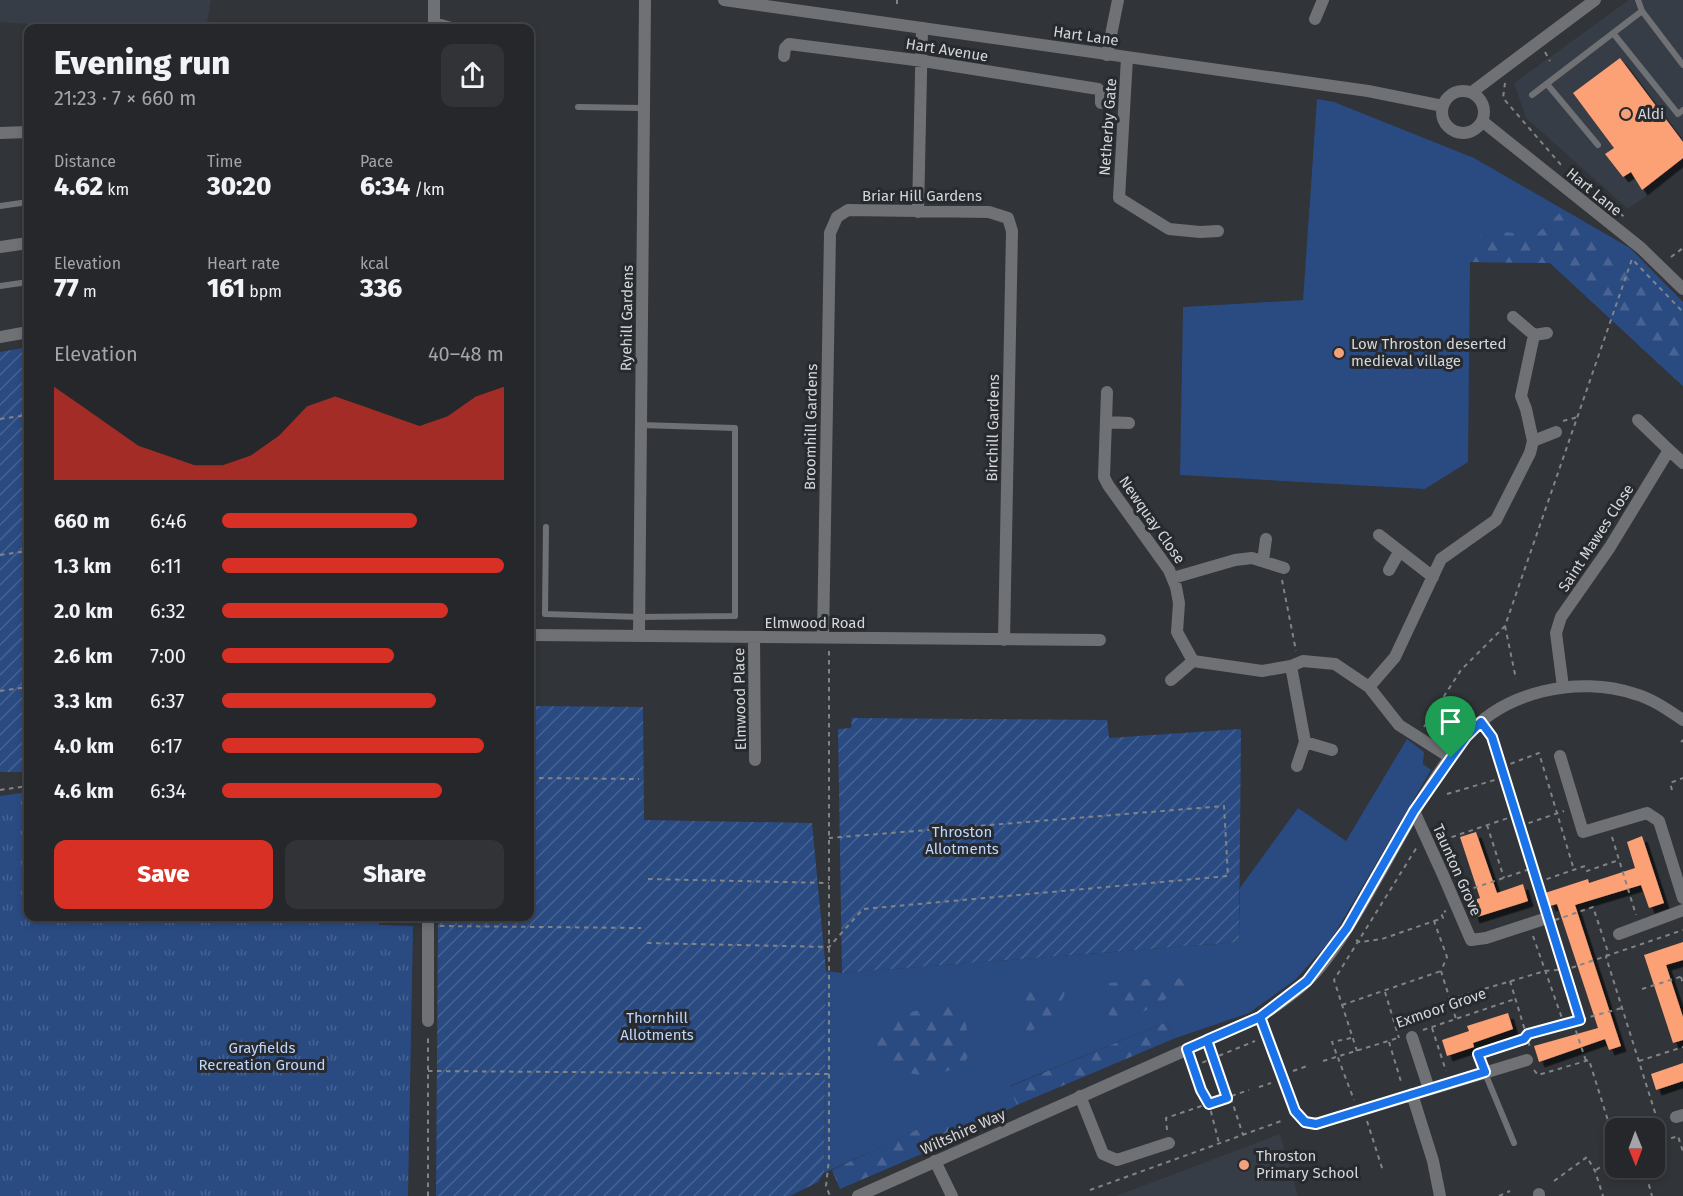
<!DOCTYPE html>
<html lang="en">
<head>
<meta charset="utf-8">
<style>
  :root { --surface:#25272a; --page:#313336; --text:#f1f3f6; --muted:#a3a5a8; --line:#424447; --accent:#d93025 }
  body { margin:0; font-family:"Fira Sans",sans-serif; background:var(--page); color:var(--text); height:100vh; display:flex; flex-direction:column; font-size:22px; white-space:nowrap }
  * { box-sizing:border-box; margin:0 }
  p { font-size:20px; color:var(--muted) }
  .icon { flex:none; width:33px; height:33px; fill:none; stroke:currentColor; stroke-width:2; stroke-linecap:round; stroke-linejoin:round }
  .map { position:relative; flex:1; overflow:hidden }
  .panel { position:absolute; left:24px; top:24px; width:510px; height:897px; display:flex; flex-direction:column; background:var(--surface); border-radius:12px; box-shadow:0 3px 9px #0003,0 0 0 2px var(--line) }
  .panel>* { flex:none }
  .needle { width:39px; rotate:179deg }
  .buttons { position:absolute; left:1605px; top:1118px; display:grid; gap:12px }
  .buttons a { display:grid; place-items:center; width:60px; height:60px; border-radius:12px; background:var(--surface); box-shadow:0 3px 9px #0003,0 0 0 2px var(--line); font-size:30px }
  .pin { position:absolute; display:grid; place-items:center; width:51px; height:51px; color:#fff; margin:-62px -26px; border-radius:50% 50% 50% 0; rotate:-45deg; box-shadow:0 0 6px #0007 }
  .pin .icon { rotate:45deg }
  .round { display:grid; place-items:center; flex:none; width:63px; height:63px; border-radius:12px; background:var(--page) }
  .summary { display:flex; align-items:center; justify-content:space-between; height:102px; padding:0 30px }
  h1 { font-size:33px; font-weight:800; line-height:45px }
  .stats { display:grid; grid-template-columns:repeat(3,1fr); gap:9px; height:102px; padding:6px 30px }
  .stats div { display:grid; align-content:center }
  .stats b { font-size:26px; font-weight:800 }
  .stats small { font-size:16px; font-weight:400 }
  .stats p { font-size:16px }
  .chart { height:168px; padding:12px 30px }
  .chart p { display:flex; justify-content:space-between }
  .chart svg { width:100%; height:108px; margin-top:6px; fill:var(--accent); opacity:.7 }
  .button { display:flex; gap:12px; margin-top:auto; padding:12px 30px }
  .button a { flex:1; height:69px; border-radius:12px; background:var(--accent); color:#fff; font-size:24px; font-weight:800; line-height:69px; text-align:center }
  .button a+a { background:var(--page); color:var(--text) }
  ul { padding:0 30px; list-style:none; font-size:20px }
  li { display:grid; grid-template-columns:96px 72px 1fr; align-items:center; height:45px }
  li i { height:15px; border-radius:8px; background:var(--accent) }
  .map>svg:first-child { display:block }
  .built { fill:#373d47 }
  .grass { fill:#2a4a82 }
  .forest { fill:url(#forest-firs) }
  .park { fill:url(#park-tufts) }
  .garden { fill:url(#garden-furrows) }
  .building { fill:#fca075; filter:url(#shadow) }
  .lines { fill:none; stroke-linecap:round; stroke-linejoin:round }
  .path { stroke:#818487; stroke-width:2; stroke-dasharray:4.5 4.5; stroke-linecap:butt }
  .service { stroke:#707174; stroke-width:6 }
  .minor { stroke:#707174; stroke-width:12 }
  .tertiary { stroke:#707174; stroke-width:12 }
  .route-casing { stroke:#fff; stroke-width:12 }
  .route { stroke:#1a73e8; stroke-width:8 }
  .poi-dot { fill:#f1a17c; stroke:#272a2e; stroke-width:2 }
  .labels { text-anchor:middle; stroke-width:6; stroke-linejoin:round; paint-order:stroke }
  .street-label { font-size:15px; fill:#d5d7da; stroke:#272a2e }
  .poi-label { font-size:15px; fill:#d5d7da; stroke:#272a2e; text-anchor:start }
  .park-label { font-size:15px; fill:#bed6fe; stroke:#272a2e }
</style>
</head>
<body>
<div class="map">
<svg width="1683" height="1196" viewBox="0 0 1683 1196">
  <defs>
    <pattern id="forest-firs" width="22" height="20" patternUnits="userSpaceOnUse" patternTransform="scale(1.5)"><rect width="22" height="20" fill="#2a4a82"/><path d="M5 1l3.5 6h-7zM16 11l3.5 6h-7z" fill="#486393"/></pattern>
    <pattern id="park-tufts" width="24" height="20" patternUnits="userSpaceOnUse" patternTransform="scale(1.5)"><rect width="24" height="20" fill="#2a4a82"/><path d="M3 7l-1-3M5 7V3M7 7l1-3M15 17l-1-3M17 17v-4M19 17l1-3" fill="none" stroke="#486393"/></pattern>
    <pattern id="garden-furrows" width="10" height="10" patternUnits="userSpaceOnUse" patternTransform="scale(1.5)"><rect width="10" height="10" fill="#2a4a82"/><path d="M-1 1l2-2M0 10L10 0M9 11l2-2" fill="none" stroke="#486393"/></pattern>
    <filter id="shadow"><feDropShadow dx="5.5" dy="5.5" stdDeviation="0" flood-color="#0009"/></filter>
  </defs>
  <rect width="100%" height="100%" fill="#313438"/>
  <!-- built -->
  <path class="built" d="M0,0H211L206,28H85L0,22Z
    M1629,0H1683V169L1628,209L1526,118L1514,83Z
    M1280,1134L1298,1196H1116Z"/>
  <!-- grass -->
  <path class="grass" d="M1317,99L1334,102L1474,158L1630,248L1683,302V386L1550,263L1470,262L1468,462L1425,489L1180,475L1183,307L1303,300Z
    M1407,739L1424,752L1423,764L1431,770L1331,940L1295,980L1249,1013L1173,1039L1167,1022L1010,1086L1017,1105L954,1140L944,1118L824,1173L826,971L842,973L1239,942L1240,888L1298,808L1346,841Z"/>
  <!-- forest -->
  <path class="forest" d="M1562,211L1683,321V386L1550,263L1469,262L1482,231L1537,234Z
    M1170,977L1182,979L1185,985L1181,990L1139,1014L1116,1022L1109,1018V983Z
    M1059,988L1066,990C1061,1007 1045,1026 1028,1032C1019,1022 1021,1008 1021,995L1025,991Z
    M959,1003L968,1011C968,1015 965,1021 966,1025C967,1035 973,1046 968,1056C963,1071 928,1077 914,1074C909,1073 903,1069 898,1066C877,1055 869,1039 883,1017Z
    M1167,1022L1173,1039L1017,1105L1009,1087Z
    M944,1117L954,1140L840,1189L832,1170Z"/>
  <!-- park -->
  <path class="park" d="M28,792V916H378L379,925L413,926L408,1196H0V796Z"/>
  <!-- garden -->
  <path class="garden" d="M28,347V772H0V352Z
    M530,706L643,707L644,820L812,823L826,971L824,1173L818,1182L790,1196H436L438,917L530,916Z
    M852,718L1107,720L1109,738L1241,729L1239,942L842,973L838,729L851,728Z"/>
  <!-- building -->
  <path class="building" d="M1620,58L1683,142V158L1642,190L1631,172L1623,177L1605,154L1614,148L1573,93Z
    M1476,832L1497,893L1523,884L1528,901L1474,918L1469,902L1480,898L1460,837Z
    M1642,836L1664,903L1649,908L1641,885L1575,905L1621,1046L1609,1050L1605,1039L1539,1062L1534,1046L1598,1028L1557,904L1550,906L1545,893L1588,879L1589,883L1635,868L1627,842Z
    M1683,942V960L1666,965L1683,1017V1040L1673,1043L1644,955Z
    M1508,1013L1513,1029L1473,1043L1474,1047L1447,1056L1442,1040L1469,1031L1467,1026Z
    M1683,1063V1081L1656,1090L1651,1074Z"/>
  <g class="lines">
    <!-- path -->
    <path class="path" d="M897,4V0
      M1545,52L1550,61
      M1505,83L1503,98L1562,166
      M1606,202L1627,219
      M1671,257L1683,248
      M0,419L28,415
      M1563,421L1578,417
      M0,555L28,551
      M1282,580L1296,651
      M1505,626L1516,679
      M829,651V1159L826,1186L830,1196
      M0,691L28,687
      M1424,727L1461,670L1505,626L1632,259L1683,312
      M1488,731L1492,737L1546,908
      M1681,742L1683,740
      M1502,767L1539,753L1574,870
      M530,778L639,779
      M0,790L28,786
      M1672,790L1670,783L1683,778
      M1447,794L1505,777
      M1487,825L1504,878
      M1520,826L1564,811
      M1612,837L1636,915
      M1443,840L1517,815
      M648,879L829,883
      M1538,882L1585,866L1587,871L1619,860
      M1465,891L1533,868
      M1555,920L1593,907L1608,952L1606,957L1664,1141
      M1434,921L1443,918L1441,913L1446,911
      M440,926L641,928
      M1553,927L1580,1020
      M1533,936L1564,1024
      M1356,940L1360,942L1382,939L1434,921L1447,957L1441,971L1456,1019
      M647,943L829,947L863,909L1228,876L1224,806L829,838
      M1681,977L1683,984
      M1510,981L1530,1047
      M1642,989L1683,976
      M1385,992L1399,1038
      M1450,999L1545,971L1568,969L1683,930
      M1342,1005L1441,971
      M1573,1022L1586,1061
      M1432,1028L1446,1071
      M1423,1030L1515,999
      M1351,1038L1332,1042L1354,1100
      M1389,1042L1402,1085
      M1357,1051L1334,980L1417,847
      M1211,1052L1227,1098
      M1480,1060L1478,1054L1524,1039L1528,1034L1622,1008
      M1191,1061L1201,1090L1209,1104L1219,1143
      M1323,1061L1398,1038
      M1639,1061L1683,1047
      M1194,1066L1255,1041
      M1534,1070L1538,1075L1589,1060L1616,1146
      M428,1071L829,1074
      M1293,1071L1310,1065
      M1259,1087L1271,1083
      M1231,1098L1243,1135
      M1367,1121L1383,1171
      M1167,1130L1166,1118L1249,1090
      M1654,1144L1678,1136L1683,1152
      M1644,1167L1652,1196
      M1596,1170L1616,1156
      M1554,1181L1587,1157L1595,1171L1603,1196
      M1090,1190L1284,1120
      M428,1196V1034
      M1499,1196L1510,1191"/>
    <!-- service -->
    <path class="service" d="M1638,0L1642,11L1683,65
      M1613,33L1678,114L1683,110
      M1547,84L1598,145
      M1532,95L1642,11
      M578,107L644,108
      M0,206L28,202
      M0,286L28,282
      M546,527L545,614L639,617L735,616V428L641,425
      M1485,1073L1514,1143"/>
    <!-- minor -->
    <path class="minor" d="M434,0V28
      M1315,19L1323,0
      M434,23L451,28
      M1107,55L1118,0
      M784,56L785,48L789,44L923,61L1098,89L1101,92V103
      M1127,58L1119,198L1169,229L1200,232L1218,231
      M0,133L28,132
      M918,212L922,28
      M0,247L28,243
      M1513,317L1534,335L1547,333
      M0,337L28,332
      M1107,392L1104,477L1108,485L1169,570L1176,587L1179,603L1177,632L1193,661L1262,671L1291,666L1303,661L1335,664L1369,687L1399,725L1451,758
      M1106,422L1129,423
      M1533,441L1556,432
      M1669,450L1683,463
      M1379,535L1433,577
      M1263,561L1266,539
      M1389,570L1399,552
      M1173,578L1235,560L1252,558L1284,568
      M530,635L1100,640
      M639,636L645,0
      M754,637L755,760
      M823,638L830,233L837,217L848,210L989,212L1008,218L1012,231L1004,640
      M1291,666L1305,742L1297,766
      M1171,680L1193,661
      M1369,687L1395,657L1441,559L1496,520L1530,453L1533,441L1526,409L1521,396L1534,335
      M1563,687L1556,633L1561,617L1610,547L1669,450L1638,420
      M1305,742L1332,750
      M1560,756L1583,832L1647,813L1659,821L1683,898
      M1414,811C1434,854 1453,897 1471,940L1486,938L1541,920
      M428,916V1021
      M1619,934L1683,910
      M1260,1017L1295,1111L1305,1122L1316,1124L1527,1060
      M1412,1037L1429,1089
      M1412,1094L1433,1161L1440,1196
      M1080,1096L1103,1154L1117,1160L1169,1143
      M1676,1117L1683,1115
      M935,1161L952,1196
      M1539,1194V1196"/>
    <!-- tertiary -->
    <path class="tertiary" d="M724,0L1368,91L1443,106
      M1442 112a21 21 0 1 1 42 0a21 21 0 1 1-42 0Z
      M1472,92L1595,0
      M1482,121L1641,248L1683,289
      M858,1196L1260,1017C1275,1006 1294,995 1307,981C1320,969 1338,943 1348,927C1388,864 1417,796 1465,738C1503,691 1579,675 1635,694C1653,699 1668,710 1683,720"/>
  </g>
  <g class="lines">
    <defs>
      <path id="route" d="M1451,758L1414,811L1347,928L1307,981L1260,1017L1207,1040L1227,1098L1209,1104L1201,1090L1187,1049L1260,1017L1295,1111L1305,1122L1316,1124L1485,1072L1478,1054L1524,1039L1528,1034L1580,1020L1492,737L1481,722L1466,737L1451,758"/>
    </defs>
    <!-- route casing -->
    <use href="#route" class="route-casing"/>
    <!-- route -->
    <use href="#route" class="route"/>
  </g>
  <!-- markers -->
  <g class="poi-dot">
    <circle cx="1626" cy="114" r="6"/>
    <circle cx="1339" cy="353" r="6"/>
    <circle cx="1244" cy="1165" r="6"/>
  </g>
  <g class="labels">
    <!-- street labels -->
    <g class="street-label">
      <text transform="translate(1086 36) rotate(8)" y="5">Hart Lane</text>
      <text transform="translate(947 50) rotate(9)" y="5">Hart Avenue</text>
      <text transform="translate(1108 127) rotate(-86)" y="5">Netherby Gate</text>
      <text transform="translate(1594 192) rotate(39)" y="5">Hart Lane</text>
      <text x="922" y="201">Briar Hill Gardens</text>
      <text transform="translate(627 318) rotate(-89)" y="5">Ryehill Gardens</text>
      <text transform="translate(811 427) rotate(-89)" y="5">Broomhill Gardens</text>
      <text transform="translate(993 428) rotate(-89)" y="5">Birchill Gardens</text>
      <text transform="translate(1152 520) rotate(55)" y="5">Newquay Close</text>
      <text transform="translate(1596 538) rotate(-57)" y="5">Saint Mawes Close</text>
      <text x="815" y="628">Elmwood Road</text>
      <text transform="translate(740 699) rotate(-91)" y="5">Elmwood Place</text>
      <text transform="translate(1457 870) rotate(66)" y="5">Taunton Grove</text>
      <text transform="translate(1441 1008) rotate(-19)" y="5">Exmoor Grove</text>
      <text transform="translate(963 1132) rotate(-24)" y="5">Wiltshire Way</text>
    </g>
    <!-- poi labels -->
    <g class="poi-label">
      <text x="1638" y="119">Aldi</text>
      <text x="1351" y="349">Low Throston deserted<tspan x="1351" dy="17">medieval village</tspan></text>
      <text x="1256" y="1161">Throston<tspan x="1256" dy="17">Primary School</tspan></text>
    </g>
    <!-- park labels -->
    <g class="park-label">
      <text x="962" y="837">Throston<tspan x="962" dy="17">Allotments</tspan></text>
      <text x="657" y="1023">Thornhill<tspan x="657" dy="17">Allotments</tspan></text>
      <text x="262" y="1053">Grayfields<tspan x="262" dy="17">Recreation Ground</tspan></text>
    </g>
  </g>
</svg>
<div class="buttons">
<a><svg class="needle" viewBox="-14 -14 28 28"><path d="M0-13l5 13h-10z" fill="#e53935"/><path d="M0 13l5-13h-10z" fill="#a3a5a8"/></svg></a>
</div>
<div class="pin" style="left:1451px;top:758px;background:#1e9e55"><svg class="icon" aria-label="arrive" viewBox="0 0 24 24"><path d="M6 21V4h12l-3 4 3 4H6"/></svg></div>
<section class="panel">
<div class="summary"><div><h1>Evening run</h1><p>21:23 · 7 × 660 m</p></div><a class="round"><svg class="icon" aria-label="share" viewBox="0 0 24 24"><path d="M12 15V3M7 8l5-5 5 5M5 13v7h14v-7"/></svg></a></div>
<div class="stats">
<div><p>Distance</p><b>4.62<small> km</small></b></div>
<div><p>Time</p><b>30:20</b></div>
<div><p>Pace</p><b>6:34<small> /km</small></b></div>
</div>
<div class="stats">
<div><p>Elevation</p><b>77<small> m</small></b></div>
<div><p>Heart rate</p><b>161<small> bpm</small></b></div>
<div><p>kcal</p><b>336</b></div>
</div>
<div class="chart"><p><span>Elevation</span>40–48 m</p>
<svg viewBox="0 0 160 44" preserveAspectRatio="none"><path d="M0 44V6L10 14L20 22L30 30L40 34L50 38L60 38L70 34L80 26L90 14L100 10L110 14L120 18L130 22L140 18L150 10L160 6V44z"/></svg>
</div>
<ul>
<li><b>660 m</b>6:46<i style="width:69%"></i></li>
<li><b>1.3 km</b>6:11<i style="width:100%"></i></li>
<li><b>2.0 km</b>6:32<i style="width:80%"></i></li>
<li><b>2.6 km</b>7:00<i style="width:61%"></i></li>
<li><b>3.3 km</b>6:37<i style="width:76%"></i></li>
<li><b>4.0 km</b>6:17<i style="width:93%"></i></li>
<li><b>4.6 km</b>6:34<i style="width:78%"></i></li>
</ul>
<div class="button"><a>Save</a><a>Share</a></div>
</section>
</div>
</body>
</html>
